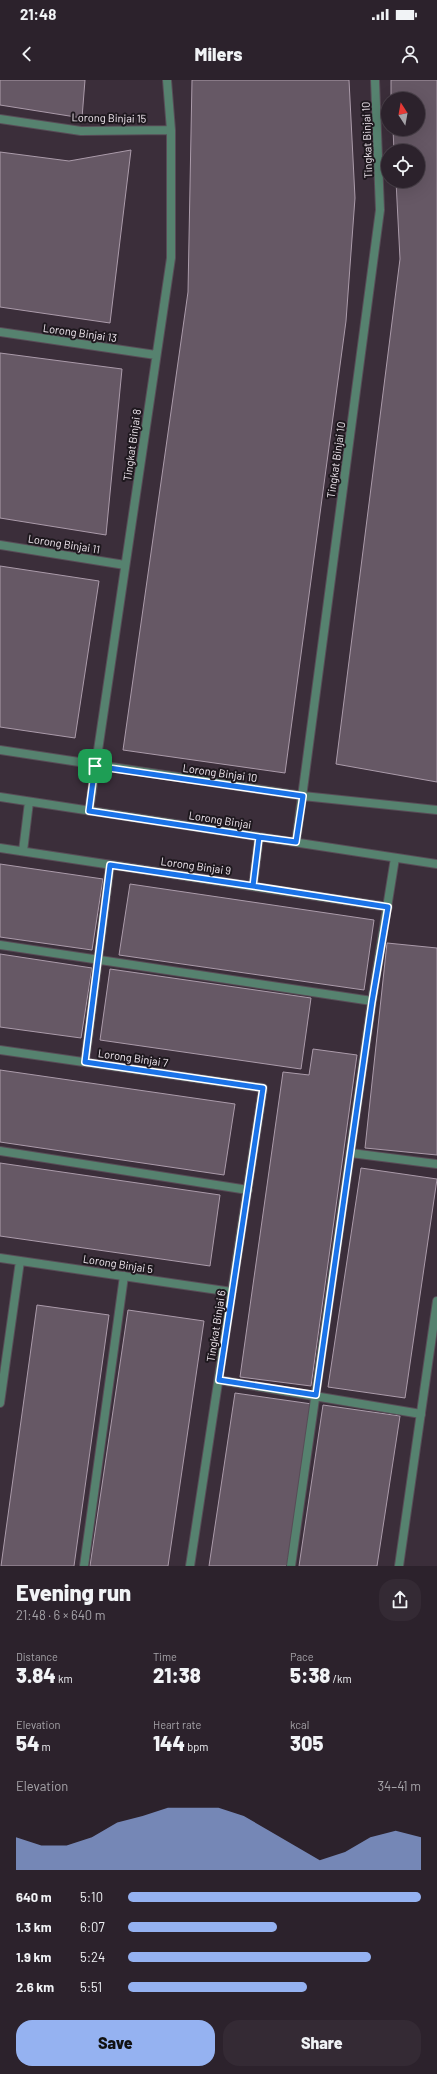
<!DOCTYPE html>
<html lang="en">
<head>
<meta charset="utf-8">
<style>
  :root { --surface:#2c222c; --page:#342a34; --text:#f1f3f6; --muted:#a6a4a9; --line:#483f48; --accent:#95b2f1 }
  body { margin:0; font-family:Barlow,sans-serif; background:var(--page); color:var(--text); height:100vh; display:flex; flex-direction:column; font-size:15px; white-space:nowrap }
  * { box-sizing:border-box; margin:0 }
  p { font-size:13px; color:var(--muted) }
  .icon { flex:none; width:22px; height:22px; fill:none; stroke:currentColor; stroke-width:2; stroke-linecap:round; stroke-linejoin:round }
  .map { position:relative; height:1486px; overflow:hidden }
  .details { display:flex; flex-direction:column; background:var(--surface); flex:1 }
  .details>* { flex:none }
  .needle { width:26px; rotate:349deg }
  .controls { position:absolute; left:381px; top:12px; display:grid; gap:8px }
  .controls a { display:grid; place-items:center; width:44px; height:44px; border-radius:50%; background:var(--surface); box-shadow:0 4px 16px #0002,0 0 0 1px var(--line); font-size:20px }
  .pin { position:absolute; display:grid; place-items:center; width:34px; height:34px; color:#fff; margin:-17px; border-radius:8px; box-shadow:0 2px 6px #0006 }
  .round { display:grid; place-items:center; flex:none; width:42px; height:42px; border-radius:16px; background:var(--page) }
  .overview { display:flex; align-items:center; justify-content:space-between; height:68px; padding:0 16px }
  h1 { font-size:22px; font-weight:800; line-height:30px }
  .metrics { display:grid; grid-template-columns:repeat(3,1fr); gap:6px; height:68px; padding:4px 16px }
  .metrics div { display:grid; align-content:center }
  .metrics b { font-size:20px; font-weight:800 }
  .metrics small { font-size:11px; font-weight:400 }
  .metrics p { font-size:11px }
  .chart { height:112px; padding:8px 16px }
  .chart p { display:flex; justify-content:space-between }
  .chart svg { width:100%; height:72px; margin-top:4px; fill:var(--accent); opacity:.7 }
  .action { display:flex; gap:8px; margin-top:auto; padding:8px 16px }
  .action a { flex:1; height:46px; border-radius:16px; background:var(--accent); color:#111; font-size:16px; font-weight:800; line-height:46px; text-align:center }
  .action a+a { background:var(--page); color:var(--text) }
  ul { padding:0 16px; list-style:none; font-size:13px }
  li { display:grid; grid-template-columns:64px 48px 1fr; align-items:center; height:30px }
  li i { height:10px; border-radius:5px; background:var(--accent) }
  .status { display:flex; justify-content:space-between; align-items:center; height:28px; padding:0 20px; background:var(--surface); direction:ltr }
  .status svg { height:11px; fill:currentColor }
  header { display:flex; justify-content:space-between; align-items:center; height:52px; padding:0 16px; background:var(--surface); font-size:18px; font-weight:800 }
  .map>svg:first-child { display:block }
  .building { fill:#665865; stroke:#ab9baa }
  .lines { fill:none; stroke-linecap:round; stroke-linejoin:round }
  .service-casing { stroke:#584c57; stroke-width:10 }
  .minor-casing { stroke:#584c57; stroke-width:10 }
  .service { stroke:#56826f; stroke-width:8 }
  .minor { stroke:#56826f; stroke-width:8 }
  .route-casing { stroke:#fff; stroke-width:8 }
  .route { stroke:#1a73e8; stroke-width:5 }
  .labels { text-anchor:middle; stroke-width:4; stroke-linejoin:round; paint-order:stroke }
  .street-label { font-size:11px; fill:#f3eaf2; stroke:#1e181e }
</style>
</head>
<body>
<div class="status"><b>21:48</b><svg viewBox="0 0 49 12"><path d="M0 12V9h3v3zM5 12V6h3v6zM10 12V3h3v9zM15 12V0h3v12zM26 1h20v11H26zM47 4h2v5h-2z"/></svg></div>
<header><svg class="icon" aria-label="back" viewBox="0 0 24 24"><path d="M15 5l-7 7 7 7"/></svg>Milers<svg class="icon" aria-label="person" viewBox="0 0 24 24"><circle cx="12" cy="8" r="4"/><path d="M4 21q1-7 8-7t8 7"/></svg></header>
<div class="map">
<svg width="437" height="1486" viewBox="0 0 437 1486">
  <rect width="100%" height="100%" fill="#3b2e3a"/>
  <!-- building -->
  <path class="building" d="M0,0H85L82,38L0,25Z
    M192,0H349L355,118L346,241L285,693L123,670L188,212Z
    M391,0H437V702L336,684L400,179L396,101H418V71H394L393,49H418V19H391Z
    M131,70L110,243L0,227V72L69,81Z
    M0,273L122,289L106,455L0,438Z
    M0,486L99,501L75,658L0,647Z
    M0,784L103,799L92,870L0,857Z
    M130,804L374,840L364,910L119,875Z
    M387,863L437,868V1075L365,1068Z
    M0,874L92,888L81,958L0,947Z
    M110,889L311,918L301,989L100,960Z
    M313,969L357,975L311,1306L240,1297L283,992L309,995Z
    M0,990L235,1024L224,1095L0,1062Z
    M0,1083L220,1115L210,1186L0,1156Z
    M361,1088L437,1099L405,1318L328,1307Z
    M37,1225L109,1235L74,1486H1Z
    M128,1230L204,1241L168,1486H90Z
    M235,1313L312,1324L287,1486H209Z
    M323,1325L400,1336L377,1486H299Z"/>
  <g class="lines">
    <defs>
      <path id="service" d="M0,865L372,921L395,778
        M85,982L110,785
        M0,1071L248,1110
        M219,1300L421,1334
        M84,1486L124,1196
        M291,1486L372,921"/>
      <path id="minor" d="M0,39L81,51L171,50
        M0,252L156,275
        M0,465L125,485
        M0,670L303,716L437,730
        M0,717L437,784
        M89,731L171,178V50L167,0
        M296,762L380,130L375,0
        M0,768L388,827
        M23,771L29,722
        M253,806L259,757
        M0,970L263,1008L190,1486
        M351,1073L437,1084
        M0,1178L232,1212
        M0,1323L20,1181
        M399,1486L437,1221"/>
    </defs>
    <!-- service casing -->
    <use href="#service" class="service-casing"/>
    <!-- minor casing -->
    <use href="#minor" class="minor-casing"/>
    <!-- service -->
    <use href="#service" class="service"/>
    <!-- minor -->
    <use href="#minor" class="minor"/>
  </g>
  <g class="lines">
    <defs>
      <path id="route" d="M95,686L89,731L259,757L253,806L110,785L85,982L263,1008L219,1300L316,1315L372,922L388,827L253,806L259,757L296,762L303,716L95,686"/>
    </defs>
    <!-- route casing -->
    <use href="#route" class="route-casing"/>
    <!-- route -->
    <use href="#route" class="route"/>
  </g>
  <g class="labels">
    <!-- street labels -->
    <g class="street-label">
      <text transform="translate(109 38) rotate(1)" y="4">Lorong Binjai 15</text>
      <text transform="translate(367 60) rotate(-92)" y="4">Tingkat Binjai 10</text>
      <text transform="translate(80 253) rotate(8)" y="4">Lorong Binjai 13</text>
      <text transform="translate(132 365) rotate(-82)" y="4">Tingkat Binjai 8</text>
      <text transform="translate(336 380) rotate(-82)" y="4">Tingkat Binjai 10</text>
      <text transform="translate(64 464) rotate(9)" y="4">Lorong Binjai 11</text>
      <text transform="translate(220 693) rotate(8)" y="4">Lorong Binjai 10</text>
      <text transform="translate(220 740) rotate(9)" y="4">Lorong Binjai</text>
      <text transform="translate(196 786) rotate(8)" y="4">Lorong Binjai 9</text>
      <text transform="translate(133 978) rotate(8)" y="4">Lorong Binjai 7</text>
      <text transform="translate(118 1184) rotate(9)" y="4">Lorong Binjai 5</text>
      <text transform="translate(216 1246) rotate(-81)" y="4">Tingkat Binjai 6</text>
    </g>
  </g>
</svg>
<div class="controls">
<a><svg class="needle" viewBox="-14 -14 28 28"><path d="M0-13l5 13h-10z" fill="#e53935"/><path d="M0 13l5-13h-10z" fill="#a6a4a9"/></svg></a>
<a><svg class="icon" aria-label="locate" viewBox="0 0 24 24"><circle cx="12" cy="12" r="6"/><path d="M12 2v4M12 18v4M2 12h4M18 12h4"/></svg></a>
</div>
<div class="pin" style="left:95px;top:686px;background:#1e9e55"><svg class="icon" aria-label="arrive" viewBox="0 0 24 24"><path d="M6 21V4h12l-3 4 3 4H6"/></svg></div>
</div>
<section class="details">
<div class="overview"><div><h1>Evening run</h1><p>21:48 · 6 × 640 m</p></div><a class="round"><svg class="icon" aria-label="share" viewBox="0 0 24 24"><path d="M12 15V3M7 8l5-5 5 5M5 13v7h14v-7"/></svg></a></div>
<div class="metrics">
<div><p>Distance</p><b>3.84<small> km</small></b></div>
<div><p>Time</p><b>21:38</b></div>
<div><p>Pace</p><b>5:38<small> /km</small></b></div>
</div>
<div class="metrics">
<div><p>Elevation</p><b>54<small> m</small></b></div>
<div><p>Heart rate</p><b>144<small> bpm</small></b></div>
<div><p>kcal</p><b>305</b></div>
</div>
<div class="chart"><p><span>Elevation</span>34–41 m</p>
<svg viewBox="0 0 160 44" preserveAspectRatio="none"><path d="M0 44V24L10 29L20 29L30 24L40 15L50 11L60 6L70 6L80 6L90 11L100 20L110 29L120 38L130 33L140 24L150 20L160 24V44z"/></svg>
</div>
<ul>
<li><b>640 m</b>5:10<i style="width:100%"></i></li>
<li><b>1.3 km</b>6:07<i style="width:51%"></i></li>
<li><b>1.9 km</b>5:24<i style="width:83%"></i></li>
<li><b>2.6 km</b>5:51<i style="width:61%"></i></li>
</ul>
<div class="action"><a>Save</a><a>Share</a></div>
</section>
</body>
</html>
